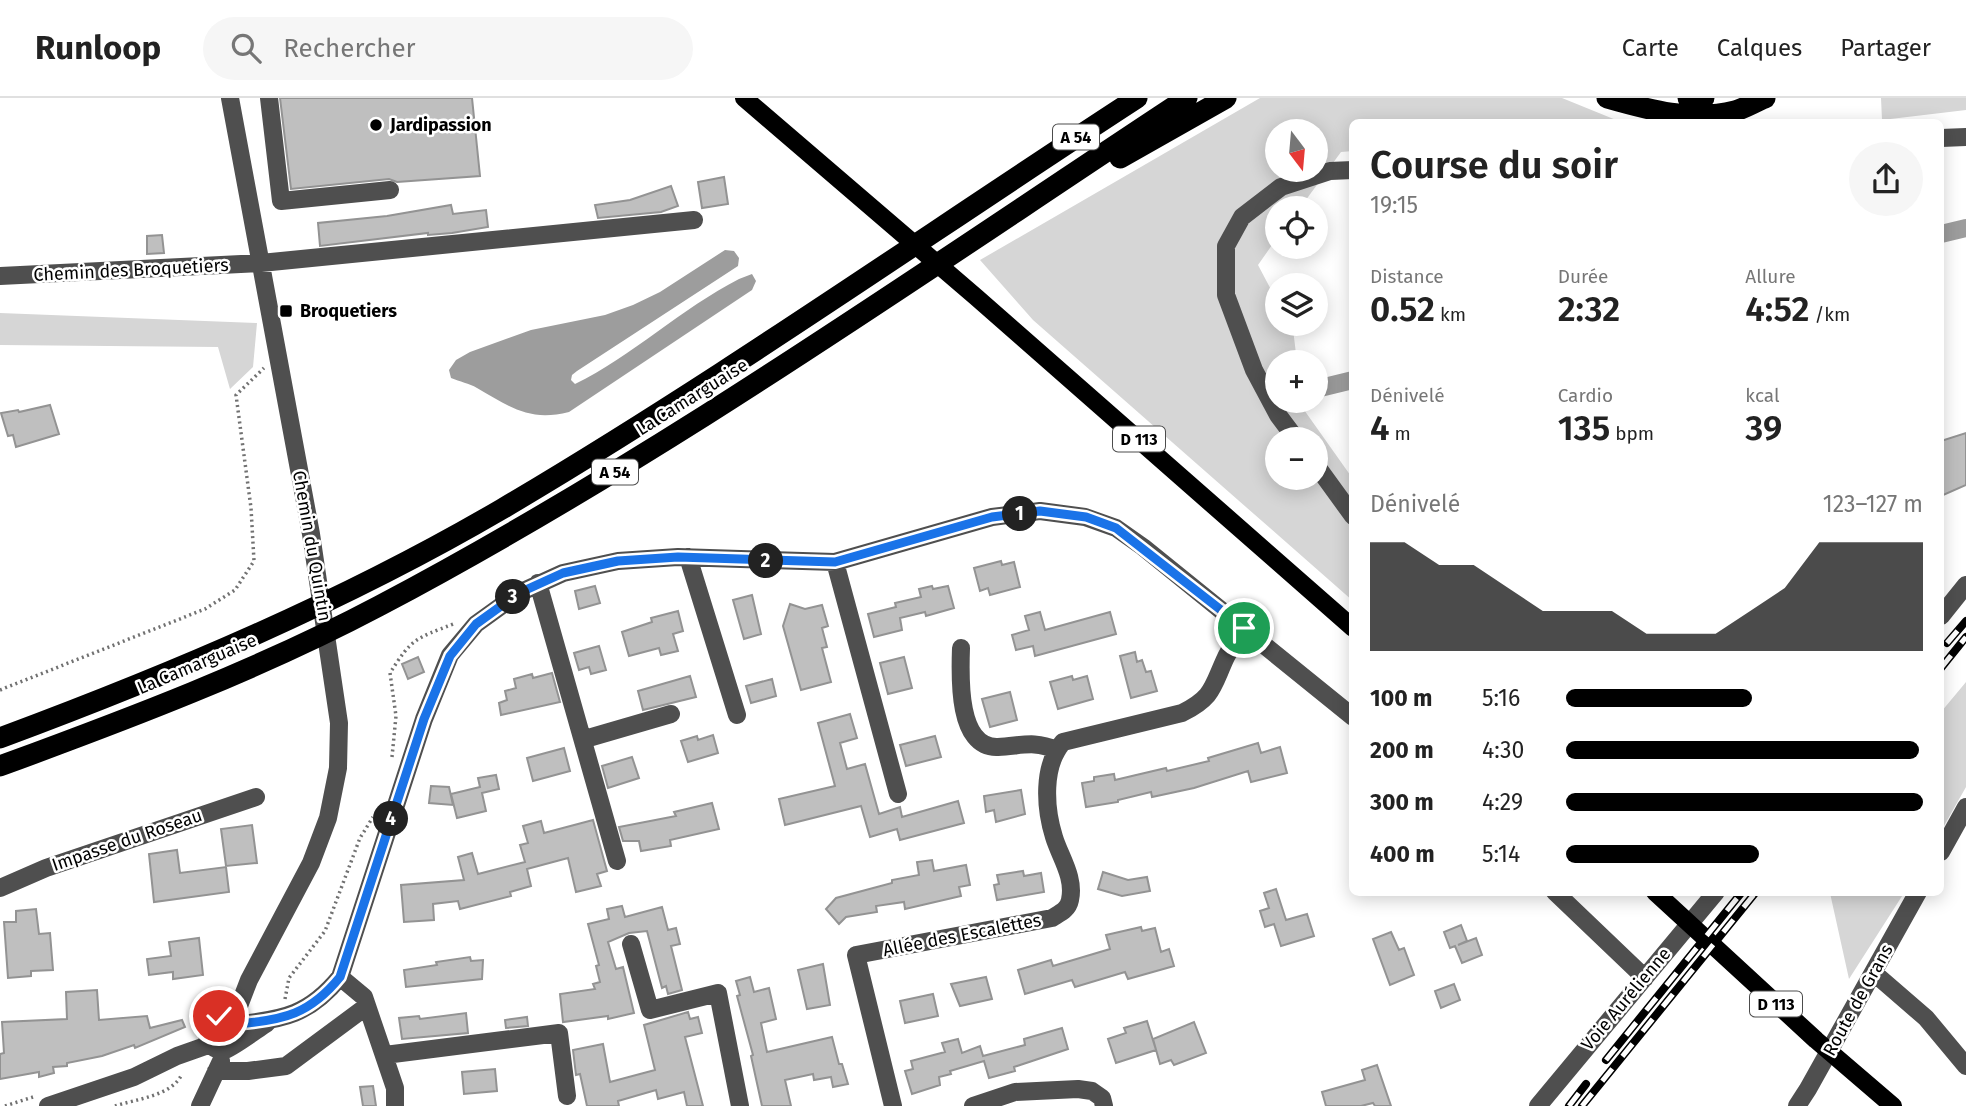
<!DOCTYPE html>
<html lang="fr">
<head>
<meta charset="utf-8">
<style>
  :root { --surface:#fff; --page:#f6f6f6; --text:#222; --muted:#767676; --line:#e0e0e0; --accent:#000 }
  body { margin:0; font-family:"Fira Sans",sans-serif; background:var(--page); color:var(--text); height:100vh; display:flex; flex-direction:column; font-size:26px; white-space:nowrap }
  * { box-sizing:border-box; margin:0 }
  p { font-size:23px; color:var(--muted) }
  .icon { flex:none; width:38px; height:38px; fill:none; stroke:currentColor; stroke-width:2; stroke-linecap:round; stroke-linejoin:round }
  .map { position:relative; flex:1; overflow:hidden }
  .details { position:absolute; left:1349px; top:21px; width:595px; height:777px; display:flex; flex-direction:column; background:var(--surface); border-radius:10px; box-shadow:0 4px 18px #0003 }
  .details>* { flex:none }
  .needle { width:46px; rotate:164deg }
  .tools { position:absolute; left:1265px; top:21px; display:grid; gap:14px }
  .tools a { display:grid; place-items:center; width:63px; height:63px; border-radius:50%; background:var(--surface); box-shadow:0 4px 18px #0003; font-size:35px }
  .pin { position:absolute; display:grid; place-items:center; width:60px; height:60px; color:#fff; margin:-30px; border:4px solid #fff; border-radius:50%; box-shadow:0 2px 7px #0007 }
  .km { position:absolute; width:35px; height:35px; margin:-18px; border-radius:50%; background:#222; color:#fff; font-size:19px; line-height:35px; text-align:center }
  .round { display:grid; place-items:center; flex:none; width:74px; height:74px; border-radius:37px; background:var(--page) }
  .head { display:flex; align-items:center; justify-content:space-between; height:119px; padding:0 21px }
  h1 { font-size:38px; font-weight:600; line-height:52px }
  .stats { display:grid; grid-template-columns:repeat(3,1fr); gap:10px; height:119px; padding:7px 21px }
  .stats div { display:grid; align-content:center }
  .stats b { font-size:35px; font-weight:600 }
  .stats small { font-size:19px; font-weight:400 }
  .stats p { font-size:19px }
  .chart { height:196px; padding:14px 21px }
  .chart p { display:flex; justify-content:space-between }
  .chart svg { width:100%; height:126px; margin-top:7px; fill:var(--accent); opacity:.7 }
  ul { padding:0 21px; list-style:none; font-size:23px }
  li { display:grid; grid-template-columns:112px 84px 1fr; align-items:center; height:52px }
  li i { height:18px; border-radius:9px; background:var(--accent) }
  header { display:flex; align-items:center; gap:42px; box-sizing:border-box; height:98px; padding:0 35px; background:var(--surface); border-bottom:2px solid var(--line) }
  header strong { font-size:33px }
  nav { display:flex; gap:38px; margin-inline-start:auto; font-size:24px }
  .search { width:490px; height:63px; background:var(--page); display:flex; align-items:center; gap:18px; box-sizing:border-box; padding:0 24px; border-radius:38px; color:var(--muted); font-size:26px }
  .map>svg:first-child { display:block }
  .green { fill:#d6d6d6; fill-rule:evenodd }
  .water { fill:#9d9d9d }
  .lines { fill:none; stroke-linecap:round; stroke-linejoin:round }
  .canal { stroke:#9d9d9d; stroke-width:18 }
  .building { fill:#bfbfbf; stroke:#939393; stroke-width:2 }
  .path { stroke:#717171; stroke-width:3.5; stroke-dasharray:2 3.5; stroke-linecap:butt }
  .minor { stroke:#4f4f4f; stroke-width:18 }
  .major { stroke:#000; stroke-width:18 }
  .highway { stroke:#000; stroke-width:21 }
  .rail-casing { stroke:#000; stroke-width:8 }
  .rail { stroke:#fff; stroke-width:5; stroke-dasharray:16; stroke-linecap:butt }
  .route-casing { stroke:#fff; stroke-width:14 }
  .route { stroke:#1a73e8; stroke-width:9 }
  .poi-dot { fill:#000; stroke:#fff; stroke-width:2.5 }
  .labels { text-anchor:middle; stroke-width:5; stroke-linejoin:round; paint-order:stroke }
  .shield { fill:#fff; stroke:#4c4c4c; stroke-width:2 }
  .shield-label { font-size:16px; font-weight:bold; fill:#000 }
  .poi-label { font-size:18px; font-weight:bold; fill:#000; stroke:#fff; text-anchor:start }
  .street-label { font-size:18px; fill:#000; stroke:#fff }
</style>
</head>
<body>
<header>
<strong>Runloop</strong>
<div class="search"><svg class="icon" aria-label="search" viewBox="0 0 24 24"><circle cx="10" cy="10" r="6"/><path d="M15 15l6 6"/></svg>Rechercher</div>
<nav><a>Carte</a><a>Calques</a><a>Partager</a></nav>
</header>
<div class="map">
<svg width="1966" height="1008" viewBox="0 0 1966 1008">
  <rect width="100%" height="100%" fill="#fff"/>
  <!-- green -->
  <path class="green" d="M1260,0H1562L1621,24H1353V53L1341,54L1300,110H1278L1277,140L1258,167L1277,203L1278,226H1290L1293,231L1297,264H1278V303H1301L1302,309L1353,381V503L1033,222L980,162ZM1278,33H1316V72H1278ZM1278,341H1316V380H1278Z
    M1881,0H1966V12L1882,22Z
    M0,215L257,225L253,269L230,291L218,249L0,247Z
    M1966,584V689L1941,733V614Z
    M1830,795H1904L1849,881Z"/>
  <!-- water -->
  <path class="water" d="M725,152L734,153L739,160L738,168L577,273L572,277L571,282L575,286C631,259 682,210 739,181L752,176L756,183L752,192L569,314C529,324 510,309 477,290C469,285 460,284 451,280L449,272L456,262L470,254L531,232L605,217L633,207L660,194Z"/>
  <g class="lines">
    <!-- canal -->
    <path class="canal" d="M1941,136L1966,130
      M1316,291L1353,282"/>
  </g>
  <!-- building -->
  <path class="building" d="M280,0H472L480,78L397,84L389,81L291,91Z
    M724,79L728,106L702,110L698,84Z
    M671,88L678,108L661,114L598,120L595,107L630,102Z
    M451,107L453,116L486,112L488,129L452,135L428,137V135L320,148L318,125L387,118Z
    M162,137L164,155L147,156V138Z
    M50,307L59,336L16,349L13,337L8,338L1,315L18,312L19,314Z
    M1966,335V387L1941,398V343Z
    M1001,463L1002,467L1014,464L1020,489L990,497L988,490L980,493L974,470Z
    M595,488L600,505L579,511L575,493Z
    M932,488L933,491L948,488L954,510L926,518L925,514L900,520L902,532L874,539L868,516L896,509L895,505L921,499L919,491Z
    M752,497L761,536L744,541L733,502Z
    M790,506L805,511L822,507L828,528L822,530L827,549L822,550L831,584L801,592L783,528Z
    M678,513L683,533L673,536L678,553L661,557L659,550L629,558L622,534L652,524L651,520Z
    M1040,514L1045,532L1110,514L1116,536L1035,558L1033,548L1016,552L1012,537L1029,532L1025,518Z
    M599,548L606,572L591,576L589,569L579,572L574,555Z
    M1135,554L1137,564L1142,562L1146,574L1151,573L1157,593L1131,600L1120,558Z
    M418,559L424,574L408,581L402,566Z
    M904,559L912,590L888,596L880,565Z
    M552,575L560,604L501,617L499,605L507,602L505,593L516,590L514,581L532,576L533,580Z
    M690,578L696,599L643,612L638,593Z
    M1072,578L1073,582L1087,578L1093,601L1058,611L1050,584Z
    M772,581L776,598L751,605L746,588Z
    M1010,594L1017,622L990,629L982,601Z
    M850,616L857,640L840,645L847,671L865,666L879,716L900,709L902,719L958,703L964,725L900,742L897,731L870,739L861,708L785,727L779,701L835,688L818,625Z
    M713,637L718,655L688,664L681,643L697,638L698,642Z
    M935,638L941,659L906,668L900,647Z
    M1258,645L1261,655L1280,649L1287,675L1251,684L1248,673L1194,690L1152,699L1151,694L1118,702V704L1086,709L1082,685L1094,683V679L1114,676L1115,682L1166,670L1167,673L1209,663L1208,660Z
    M564,650L570,673L533,683L527,660Z
    M632,659L639,680L608,690L602,668Z
    M496,677L499,691L482,695L486,713L457,720L451,696L480,689L478,680Z
    M431,688L449,689L453,707L429,705Z
    M1021,692L1025,716L996,724L994,712L986,714L984,698Z
    M712,705L719,731L670,742L671,748L641,753L639,743H623L619,729L676,718L674,714Z
    M593,722L607,773L597,776L601,788L576,794L568,760L527,771L531,788L510,794L511,798L460,811L458,803L433,806L434,822L404,824L401,787L464,782L458,759L472,755L478,776L525,764L520,747L528,745L523,728L541,723L544,735Z
    M252,727L257,765L226,768L221,731Z
    M177,752L180,775L226,769L229,794L154,804L149,756Z
    M932,762L934,773L966,767L970,787L959,789L961,798L905,811L904,804L876,808L877,814L846,819L839,826L826,811L836,800L892,785V782L919,777L917,764Z
    M1023,773L1024,778L1041,775L1044,794L997,802L994,787L999,786L997,777Z
    M1103,774L1128,782L1147,779L1150,793L1122,798L1098,791Z
    M1276,791L1286,822L1307,816L1314,838L1281,848L1274,826L1265,829L1260,813L1269,810L1264,795Z
    M622,808L625,819L662,809L668,832L676,830L680,846L671,848L682,892L668,896L666,888L662,890L647,833L629,835L608,844L616,871L623,869L634,915L608,921V918L563,924L560,896L595,891L593,886L600,884L596,868L599,867L588,826L609,821L607,811Z
    M36,811L39,836L50,835L53,872L31,873V878L8,880L4,824H16V813Z
    M1461,827L1467,843L1458,847L1476,840L1482,857L1462,865L1455,848L1450,850L1444,834Z
    M1141,829L1142,833L1155,830L1161,854L1169,851L1174,868L1128,881L1125,874L1075,889L1072,882L1025,896L1018,872L1051,862L1053,868L1110,851L1106,837Z
    M1391,834L1399,852L1404,850L1414,877L1390,887L1373,841Z
    M199,840L203,877L173,881V874L149,877L147,861L171,858L169,844Z
    M470,859L471,863L483,862L482,881L406,889L404,872L437,867L436,864Z
    M823,866L830,907L807,911L798,872Z
    M750,879L754,894L769,890L776,921L761,925L767,954L832,939L839,966H842L848,986L833,989L831,979L814,982L813,976L785,982L791,1008H762L751,958L753,957L737,898L740,897L736,883Z
    M986,879L992,901L960,908L951,886Z
    M1454,886L1460,902L1441,910L1435,893Z
    M97,892L99,922L147,918L150,930L182,922L185,929L135,950L134,947L102,958L67,965V968L53,969L54,975L39,979V974L0,981V956L4,955L2,924L67,921L66,894Z
    M933,896L938,918L905,925L900,903Z
    M688,914L690,921L698,919L702,935L685,939L703,1008H687L684,994L658,1001L656,992L618,1003L619,1008H587L580,976L576,977L573,952L603,946L610,984L655,972L644,927Z
    M466,915L468,935L402,941L399,920L419,918L420,921Z
    M527,919L528,928L506,930L505,922Z
    M1147,923L1156,952L1116,965L1108,941L1126,935L1124,930Z
    M1194,924L1206,955L1174,967L1171,962L1160,966L1153,941Z
    M1062,930L1068,951L1014,969L1015,973L989,980L984,963L950,973L951,976L939,979L940,987L912,996L905,973L913,971L911,963L945,954L942,945L958,941L962,955L980,948L983,958L1025,947L1024,941Z
    M1377,967L1391,1008H1375L1373,1005L1361,1008H1326L1322,994L1365,982L1362,972Z
    M495,971L497,993L464,996L462,974Z
    M373,988L376,1008H363L360,989Z"/>
  <g class="lines">
    <!-- path -->
    <path class="path" d="M0,592L205,511L235,492L254,463L251,410L236,297L264,270
      M392,659L396,618L390,575C412,540 415,541 453,526
      M285,901L289,880L325,833L360,740L373,719
      M5,1008L33,999
      M115,1008C136,1001 172,998 182,976"/>
    <!-- minor -->
    <path class="minor" d="M230,0L311,436L339,625L338,670L328,720L311,765L249,882L234,921
      M269,0L281,103L390,92
      M1941,40L1966,39
      M0,178L261,165L694,122
      M1296,341L1278,317L1254,272L1226,197V148L1242,119L1281,89L1330,73L1353,72
      M1316,367L1353,418
      M688,459L737,617
      M835,464L898,696
      M538,485L617,763
      M1941,518L1966,487
      M961,550C960,578 957,651 998,649C1021,648 1034,642 1056,652
      M585,641L671,616
      M1941,754L1966,709
      M0,790L46,770L256,699
      M1555,794L1645,880
      M631,846L650,912L718,895L740,1008
      M1874,875L1926,920L1966,968
      M340,879L364,899L395,990V1008
      M238,926C283,922 310,916 340,879L424,621L450,557L476,526L519,495L563,475L618,463L678,459L835,464L992,419L1040,413L1085,419L1116,430L1143,449L1353,619
      M239,942C244,927 234,917 219,918C202,926 203,954 225,952C231,951 259,930 267,925
      M385,957L559,935L567,998
      M216,973H248L286,968L367,908
      M48,1008L134,979L177,958L211,946
      M200,1008L221,963
      M893,1008L856,857L1052,820C1060,815 1068,812 1070,802C1075,779 1060,759 1054,739C1045,710 1042,668 1063,644L1182,615C1214,599 1212,589 1226,559C1231,549 1238,539 1244,530
      M973,1008L1015,994L1078,991L1092,993L1102,1000L1104,1008
      M1538,1008L1716,794
      M1797,1008L1808,991L1918,794"/>
    <!-- major -->
    <path class="major" d="M744,0L976,199L1353,530
      M1655,794L1816,942L1893,1008"/>
    <!-- highway -->
    <path class="highway" d="M1607,0C1649,12 1692,24 1735,13C1745,10 1755,4 1765,0
      M1688,0H1704
      M1120,60L1226,0
      M0,640C172,576 343,504 502,411C719,283 926,137 1137,0
      M0,668C128,621 258,572 379,508C661,359 921,175 1187,0"/>
    <defs>
      <path id="rail" d="M1947,545L1966,523
        M1941,570L1966,539
        M1606,962L1742,794
        M1569,1008L1586,986
        M1582,1008L1756,794"/>
    </defs>
    <!-- rail casing -->
    <use href="#rail" class="rail-casing"/>
    <!-- rail -->
    <use href="#rail" class="rail"/>
  </g>
  <g class="lines">
    <defs>
      <path id="route" d="M219,918L229,919L238,926C284,922 310,916 340,879L424,621L450,558L476,526L519,495L563,475L618,463L678,459L835,464L992,419L1040,413L1086,419L1116,430L1244,530"/>
    </defs>
    <!-- route casing -->
    <use href="#route" class="route-casing"/>
    <!-- route -->
    <use href="#route" class="route"/>
  </g>
  <!-- markers -->
  <g class="poi-dot">
    <circle cx="376" cy="27" r="7"/>
    <rect x="279" y="206" width="14" height="14" rx="3.5"/>
  </g>
  <g class="labels">
    <!-- shield labels -->
    <g class="shield">
      <rect x="1053" y="26.5" width="46" height="25" rx="5"/>
      <rect x="1113" y="328.5" width="52" height="25" rx="5"/>
      <rect x="592" y="361.5" width="46" height="25" rx="5"/>
      <rect x="1750" y="893.5" width="52" height="25" rx="5"/>
    </g>
    <g class="shield-label">
      <text x="1076" y="45">A 54</text>
      <text x="1139" y="347">D 113</text>
      <text x="615" y="380">A 54</text>
      <text x="1776" y="912">D 113</text>
    </g>
    <!-- poi labels -->
    <g class="poi-label">
      <text x="390" y="33">Jardipassion</text>
      <text x="300" y="219">Broquetiers</text>
    </g>
    <!-- street labels -->
    <g class="street-label">
      <text transform="translate(131 172) rotate(-3)" y="6">Chemin des Broquetiers</text>
      <text transform="translate(692 299) rotate(-32)" y="6">La Camarguaise</text>
      <text transform="translate(312 448) rotate(80)" y="6">Chemin du Quintin</text>
      <text transform="translate(197 566) rotate(-23)" y="6">La Camarguaise</text>
      <text transform="translate(127 742) rotate(-19)" y="6">Impasse du Roseau</text>
      <text transform="translate(962 837) rotate(-11)" y="6">Allée des Escalettes</text>
      <text transform="translate(1626 901) rotate(-50)" y="6">Voie Aurélienne</text>
      <text transform="translate(1858 902) rotate(-61)" y="6">Route de Grans</text>
    </g>
  </g>
</svg>
<div class="tools">
<a><svg class="needle" viewBox="-14 -14 28 28"><path d="M0-13l5 13h-10z" fill="#e53935"/><path d="M0 13l5-13h-10z" fill="#767676"/></svg></a>
<a><svg class="icon" aria-label="locate" viewBox="0 0 24 24"><circle cx="12" cy="12" r="6"/><path d="M12 2v4M12 18v4M2 12h4M18 12h4"/></svg></a>
<a><svg class="icon" aria-label="layers" viewBox="0 0 24 24"><path d="M12 4l9 5-9 5-9-5zM3 14l9 5 9-5"/></svg></a>
<a>+</a>
<a>−</a>
</div>
<div class="pin" style="left:1244px;top:530px;background:#1e9e55"><svg class="icon" aria-label="arrive" viewBox="0 0 24 24"><path d="M6 21V4h12l-3 4 3 4H6"/></svg></div>
<div class="pin" style="left:219px;top:918px;background:#d93025"><svg class="icon" aria-label="check" viewBox="0 0 24 24"><path d="M5 12l5 5 9-10"/></svg></div>
<b class="km" style="left:1020px;top:416px">1</b>
<b class="km" style="left:766px;top:463px">2</b>
<b class="km" style="left:513px;top:499px">3</b>
<b class="km" style="left:391px;top:721px">4</b>
<section class="details">
<div class="head"><div><h1>Course du soir</h1><p>19:15</p></div><a class="round"><svg class="icon" aria-label="share" viewBox="0 0 24 24"><path d="M12 15V3M7 8l5-5 5 5M5 13v7h14v-7"/></svg></a></div>
<div class="stats">
<div><p>Distance</p><b>0.52<small> km</small></b></div>
<div><p>Durée</p><b>2:32</b></div>
<div><p>Allure</p><b>4:52<small> /km</small></b></div>
</div>
<div class="stats">
<div><p>Dénivelé</p><b>4<small> m</small></b></div>
<div><p>Cardio</p><b>135<small> bpm</small></b></div>
<div><p>kcal</p><b>39</b></div>
</div>
<div class="chart"><p><span>Dénivelé</span>123–127 m</p>
<svg viewBox="0 0 160 44" preserveAspectRatio="none"><path d="M0 44V6L10 6L20 14L30 14L40 22L50 30L60 30L70 30L80 38L90 38L100 38L110 30L120 22L130 6L140 6L150 6L160 6V44z"/></svg>
</div>
<ul>
<li><b>100 m</b>5:16<i style="width:52%"></i></li>
<li><b>200 m</b>4:30<i style="width:99%"></i></li>
<li><b>300 m</b>4:29<i style="width:100%"></i></li>
<li><b>400 m</b>5:14<i style="width:54%"></i></li>
</ul>
</section>
</div>
</body>
</html>
